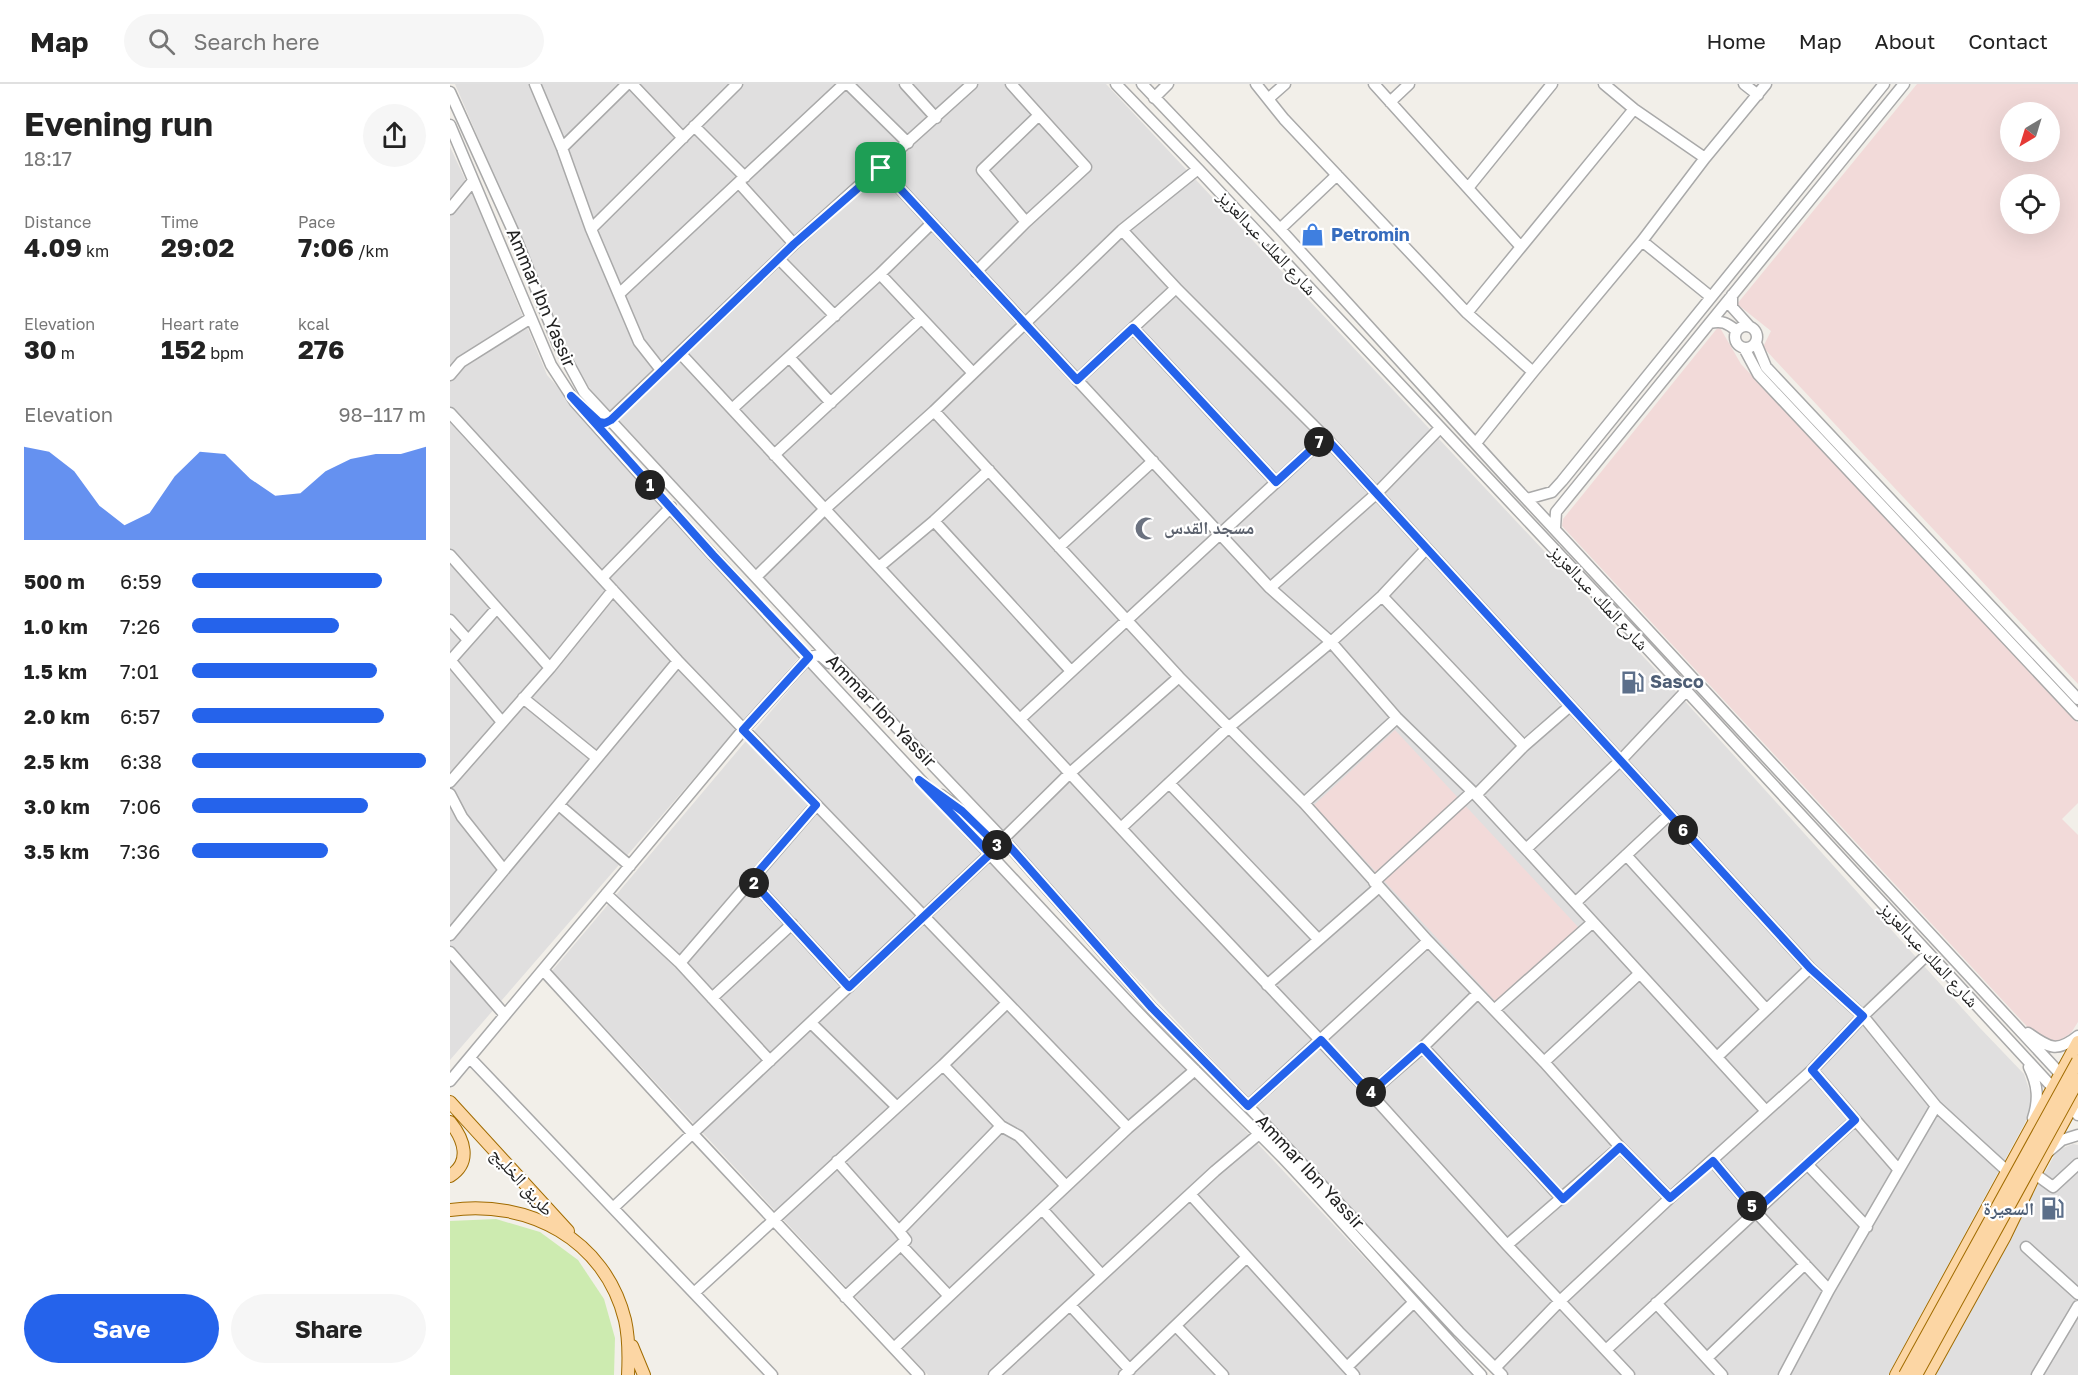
<!DOCTYPE html>
<html lang="en">
<head>
<meta charset="utf-8">
<style>
  :root { --surface:#fff; --page:#f6f6f6; --text:#222; --muted:#767676; --line:#e0e0e0; --accent:#2563eb }
  body { margin:0; font-family:"Golos Text","Noto Naskh Arabic",sans-serif; background:var(--page); color:var(--text); height:100vh; display:flex; flex-direction:column; font-size:22px; white-space:nowrap }
  * { box-sizing:border-box; margin:0 }
  p { font-size:20px; color:var(--muted) }
  .icon { flex:none; width:33px; height:33px; fill:none; stroke:currentColor; stroke-width:2; stroke-linecap:round; stroke-linejoin:round }
  .map { position:relative; flex:1; overflow:hidden }
  .sheet { display:flex; flex-direction:column; background:var(--surface); width:450px }
  .sheet>* { flex:none }
  .needle { width:39px; rotate:218deg }
  .fabs { position:absolute; left:1550px; top:18px; display:grid; gap:12px }
  .fabs a { display:grid; place-items:center; width:60px; height:60px; border-radius:50%; background:var(--surface); box-shadow:0 6px 24px #0002; font-size:30px }
  .pin { position:absolute; display:grid; place-items:center; width:51px; height:51px; color:#fff; margin:-26px; border-radius:12px; box-shadow:0 3px 9px #0006 }
  .km { position:absolute; width:30px; height:30px; margin:-15px; border-radius:50%; background:#222; color:#fff; font-size:16px; line-height:30px; text-align:center }
  .round { display:grid; place-items:center; flex:none; width:63px; height:63px; border-radius:32px; background:var(--page) }
  .headline { display:flex; align-items:center; justify-content:space-between; height:102px; padding:0 24px }
  h1 { font-size:33px; font-weight:700; line-height:45px }
  .stats { display:grid; grid-template-columns:repeat(3,1fr); gap:9px; height:102px; padding:6px 24px }
  .stats div { display:grid; align-content:center }
  .stats b { font-size:26px; font-weight:700 }
  .stats small { font-size:16px; font-weight:400 }
  .stats p { font-size:16px }
  .chart { height:168px; padding:12px 24px }
  .chart p { display:flex; justify-content:space-between }
  .chart svg { width:100%; height:108px; margin-top:6px; fill:var(--accent); opacity:.7 }
  .cta { display:flex; gap:12px; margin-top:auto; padding:12px 24px }
  .cta a { flex:1; height:69px; border-radius:36px; background:var(--accent); color:#fff; font-size:24px; font-weight:700; line-height:69px; text-align:center }
  .cta a+a { background:var(--page); color:var(--text) }
  ul { padding:0 24px; list-style:none; font-size:20px }
  li { display:grid; grid-template-columns:96px 72px 1fr; align-items:center; height:45px }
  li i { height:15px; border-radius:8px; background:var(--accent) }
  header { display:flex; align-items:center; gap:36px; box-sizing:border-box; height:84px; padding:0 30px; background:var(--surface); border-bottom:2px solid var(--line) }
  header strong { font-size:28px }
  nav { display:flex; gap:33px; margin-inline-start:auto; font-size:21px }
  .search { width:420px; height:54px; background:var(--page); display:flex; align-items:center; gap:15px; box-sizing:border-box; padding:0 21px; border-radius:33px; color:var(--muted); font-size:22px }
  main { display:flex; flex:1; min-height:0 }
  .map>svg:first-child { display:block }
  .residential { fill:#e0dfdf }
  .commercial { fill:#f2dad9; fill-rule:evenodd }
  .grass { fill:#cdebb0 }
  .lines { fill:none; stroke-linecap:round; stroke-linejoin:round }
  .minor-casing { stroke:#a9a9a9; stroke-width:13 }
  .major-casing { stroke:#a06b00; stroke-width:14 }
  .minor { stroke:#fff; stroke-width:10 }
  .major { stroke:#fcd6a4; stroke-width:12 }
  .major-bridge-casing { stroke:#a06b00; stroke-width:14; stroke-linecap:butt }
  .major-bridge { stroke:#fcd6a4; stroke-width:12 }
  .route-casing { stroke:#fff; stroke-width:12 }
  .route { stroke:#2563eb; stroke-width:8 }
  .labels { text-anchor:middle; stroke-width:4.5; stroke-linejoin:round; paint-order:stroke }
  .shop-label { font-size:18px; font-weight:bold; fill:#366cbe; stroke:#fff; text-anchor:start }
  .street-label { font-size:18px; fill:#222; stroke:#fff }
  .worship-label { font-size:18px; font-weight:bold; fill:#5b616d; stroke:#fff; text-anchor:start }
  .service-label { font-size:18px; font-weight:bold; fill:#4e5e75; stroke:#fff; text-anchor:start }
</style>
</head>
<body>
<header>
<strong>Map</strong>
<div class="search"><svg class="icon" aria-label="search" viewBox="0 0 24 24"><circle cx="10" cy="10" r="6"/><path d="M15 15l6 6"/></svg>Search here</div>
<nav><a>Home</a><a>Map</a><a>About</a><a>Contact</a></nav>
</header>
<main>
<section class="sheet">
<div class="headline"><div><h1>Evening run</h1><p>18:17</p></div><a class="round"><svg class="icon" aria-label="share" viewBox="0 0 24 24"><path d="M12 15V3M7 8l5-5 5 5M5 13v7h14v-7"/></svg></a></div>
<div class="stats">
<div><p>Distance</p><b>4.09<small> km</small></b></div>
<div><p>Time</p><b>29:02</b></div>
<div><p>Pace</p><b>7:06<small> /km</small></b></div>
</div>
<div class="stats">
<div><p>Elevation</p><b>30<small> m</small></b></div>
<div><p>Heart rate</p><b>152<small> bpm</small></b></div>
<div><p>kcal</p><b>276</b></div>
</div>
<div class="chart"><p><span>Elevation</span>98–117 m</p>
<svg viewBox="0 0 160 44" preserveAspectRatio="none"><path d="M0 44V6L10 8L20 16L30 30L40 38L50 33L60 18L70 8L80 9L90 19L100 26L110 25L120 16L130 11L140 9L150 9L160 6V44z"/></svg>
</div>
<ul>
<li><b>500 m</b>6:59<i style="width:81%"></i></li>
<li><b>1.0 km</b>7:26<i style="width:63%"></i></li>
<li><b>1.5 km</b>7:01<i style="width:79%"></i></li>
<li><b>2.0 km</b>6:57<i style="width:82%"></i></li>
<li><b>2.5 km</b>6:38<i style="width:100%"></i></li>
<li><b>3.0 km</b>7:06<i style="width:75%"></i></li>
<li><b>3.5 km</b>7:36<i style="width:58%"></i></li>
</ul>
<div class="cta"><a>Save</a><a>Share</a></div>
</section>
<div class="map">
<svg width="1628" height="1291" viewBox="0 0 1628 1291">
  <rect width="100%" height="100%" fill="#f2efe9"/>
  <!-- residential -->
  <path class="residential" d="M5,0H656L1232,614L1530,944L1574,990L1580,1008L1582,1026L1438,1291H1057L168,339L130,292Z
    M0,63L24,114L97,291L349,573L0,976Z
    M360,581L1024,1291H478L102,887Z
    M1623,1060L1628,1061V1291H1483L1604,1072L1613,1064Z"/>
  <!-- commercial -->
  <path class="commercial" d="M1467,0H1628V600L1325,276L1313,263L1321,247L1287,220ZM1560,28H1599V68H1560ZM1560,100H1599V140H1560Z
    M1269,242L1291,280L1628,639V719L1612,735L1628,751V938L1621,949L1609,957L1597,958L1584,950L1112,442L1113,435Z
    M945,646L1129,844L1047,919L864,721Z"/>
  <!-- grass -->
  <path class="grass" d="M46,1135L90,1148L128,1176L154,1215L165,1254L164,1291H0V1137Z"/>
  <g class="lines">
    <defs>
      <path id="minor" d="M85,0L112,64L141,145L189,258L211,286
        M182,0L233,54
        M398,0L458,59
        M455,0L486,34
        M666,0L748,85L1183,549L1628,1031
        M692,0L830,145L1055,392L1616,996
        M806,0L834,35L1017,229L1083,288
        M924,0L1071,163
        M1154,0L1184,25L1255,74
        M1294,0L1308,11
        M0,8L63,147L108,260L134,308L375,568L554,756L702,924L798,1022L1009,1248L1052,1291
        M704,14L718,0
        M818,15L835,0
        M940,18L959,0
        M0,41L101,281L125,318C307,523 495,722 682,922C731,974 783,1023 833,1074C900,1145 964,1220 1031,1291
        M244,42L295,93
        M112,64L177,0
        M431,84L820,504L881,558L947,634L1026,711L1076,765L1316,1027
        M289,99L344,160
        M1018,104L1102,0
        M0,125L23,97
        M576,138L532,86L588,32
        M141,145L287,0
        M830,145L887,91
        M672,146L726,204L875,353L1360,884L1413,932L1486,1022L1557,1087
        M1192,157L1261,213
        M329,175L385,232
        M526,188L576,138L636,83L561,0
        M430,190L523,289
        M169,210L394,0
        M1282,211V223L1300,243
        M1017,229L1184,25
        M1260,239C1272,236 1277,239 1287,247
        M1285 253a11 11 0 1 1 22 0a11 11 0 1 1-22 0Z
        M683,244L826,398
        M1306,259L1316,283L1628,615
        M1294,264L1308,290L1628,631
        M231,270L730,808L920,1009L1057,1161L1179,1291
        M339,273L381,319
        M0,291L11,278L81,234
        M627,296L726,204
        M282,325L430,190L482,139
        M484,327L729,593L854,719L978,857L1094,978L1170,1063L1220,1114
        M0,329L228,577L678,1044
        M157,338L344,160L522,0
        M1026,359L1083,288L1192,157L1255,74L1316,0
        M324,371L471,235
        M1077,415L1102,408L1112,397L1434,0
        M484,437L621,587
        M1105,444L1106,428L1454,0
        M609,463L703,377
        M0,471L100,584
        M429,483L484,437L539,386
        M306,493L375,425L484,327L672,146L748,85
        M152,494L221,423
        M820,504L927,409L990,344
        M932,512L1074,662
        M0,536L18,556
        M0,576L52,638
        M0,577L47,524
        M73,614L147,674
        M570,635L875,353
        M0,698L100,584L163,506
        M719,699L868,855
        M0,710L12,733L54,786
        M491,711L512,727L547,761L620,689L729,593
        M1026,711L1074,662L1120,622
        M854,719L947,634
        M109,721L180,782
        M671,744L778,644L881,558L932,512L976,465
        M1076,765L1171,676L1236,607
        M1176,771L1316,925
        M301,796L399,903
        M924,798L1022,708
        M156,810L230,879L320,977
        M1126,818L1219,731
        M0,851L228,577
        M0,868L55,931
        M230,879L366,721
        M93,886L243,1050L469,1291
        M817,901L929,803
        M262,914L342,840
        M1044,926L1143,838
        M361,939L446,1022
        M1578,949C1599,964 1607,969 1628,952
        M973,963L1112,1115
        M1267,973L1360,884
        M20,974L322,1291
        M1094,978L1189,890
        M1579,983C1588,1001 1589,1016 1583,1034
        M1362,986L1448,1085
        M0,997L293,646L359,573L370,571L379,579
        M920,1009L973,963L1027,910
        M798,1022L978,857
        M551,1042L569,1052L616,1102
        M1598,1068L1612,1056L1628,1051
        M387,1077L449,1147L551,1042L493,981
        M1263,1077L1305,1127L1379,1206
        M1357,1080L1417,1143
        M1585,1090L1603,1103L1628,1080
        M740,1110L904,1291
        M163,1124L540,770
        M592,1125L652,1191
        M451,1161L499,1212
        M1057,1161L1170,1063
        M1576,1163L1628,1210
        M244,1209L493,981L557,919
        M395,1213L456,1156L449,1147
        M1206,1219L1272,1291
        M620,1221L680,1286
        M726,1242L773,1291
        M444,1264L678,1044L745,986
        M1156,1266L1405,1036
        M1257,1274L1355,1180
        M897,1283L963,1219
        M1045,1284L1110,1217L1220,1114L1362,986L1413,932L1478,870
        M544,1291L765,1087L809,1050
        M674,1291L797,1173
        M1334,1291L1379,1206L1486,1022
        M1587,1291L1628,1222"/>
      <path id="major" d="M0,1018L118,1147
        M0,1038C14,1055 22,1078 0,1092
        M0,1126C78,1115 155,1155 175,1236C179,1254 179,1272 178,1291
        M182,1262L194,1291
        M1446,1291L1628,958
        M1478,1291L1555,1152L1585,1090L1628,1011"/>
    </defs>
    <!-- minor casing -->
    <use href="#minor" class="minor-casing"/>
    <!-- major casing -->
    <use href="#major" class="major-casing"/>
    <!-- minor -->
    <use href="#minor" class="minor"/>
    <!-- major -->
    <use href="#major" class="major"/>
    <defs>
      <path id="major-bridge" d="M1455,1291L1628,977
        M1466,1291L1628,996"/>
    </defs>
    <!-- major-bridge casing -->
    <use href="#major-bridge" class="major-bridge-casing"/>
    <!-- major-bridge -->
    <use href="#major-bridge" class="major-bridge"/>
  </g>
  <g class="lines">
    <defs>
      <path id="route" d="M431,84L627,296L683,244L826,398L875,353L1360,884L1413,932L1362,986L1405,1036L1305,1127L1263,1077L1220,1114L1170,1063L1113,1115L972,963L920,1009L871,956L798,1022L702,924L554,756L547,761L512,727L469,696L540,770L399,903L301,796L366,721L293,646L359,573L263,471L121,312L149,338L155,339L161,336L344,160Z"/>
    </defs>
    <!-- route casing -->
    <use href="#route" class="route-casing"/>
    <!-- route -->
    <use href="#route" class="route"/>
  </g>
  <!-- icons -->
  <defs>
    <symbol id="shop-bare" viewBox="-9 -9 18 18"><path d="M-5-2.5h2.3a2.7 3.5 0 0 1 5.4 0H5L5.5 6h-11ZM-1.5-2.5h3a1.5 2.3 0 0 0-3 0Z" fill="#3f7fe0" stroke="#fff" stroke-width="2.5" paint-order="stroke"/></symbol>
    <symbol id="mosque-bare" viewBox="-9 -9 18 18"><path d="M3.5-4.9A6 6 0 1 0 3.5 4.9A5 5 0 1 1 3.5-4.9Z" fill="#6b7280" stroke="#fff" stroke-width="2.5" paint-order="stroke"/></symbol>
    <symbol id="fuel-bare" viewBox="-9 -9 18 18"><path d="M-5.5-6h7V0h2V4h1.3V-2.5L3-4.5l.8-.8L6-3V5H2.5V1h-1V6h-7ZM-4.2-4.7v3.2H.2V-4.7Z" fill="#5c6f8a" stroke="#fff" stroke-width="2.5" paint-order="stroke"/></symbol>
  </defs>
  <g fill-rule="evenodd">
    <use href="#shop-bare" x="846" y="134" width="33" height="33"/>
    <use href="#mosque-bare" x="680" y="428" width="33" height="33"/>
    <use href="#fuel-bare" x="1166" y="582" width="33" height="33"/>
    <use href="#fuel-bare" x="1586" y="1108" width="33" height="33"/>
  </g>
  <g class="labels">
    <!-- shop labels -->
    <g class="shop-label">
      <text x="881" y="157">Petromin</text>
    </g>
    <!-- street labels -->
    <g class="street-label">
      <text transform="translate(817 159) rotate(47)" y="6">شارع الملك عبدالعزيز</text>
      <text transform="translate(91 214) rotate(67)" y="6">Ammar Ibn Yassir</text>
      <text transform="translate(1149 514) rotate(47)" y="6">شارع الملك عبدالعزيز</text>
      <text transform="translate(431 627) rotate(46)" y="6">Ammar Ibn Yassir</text>
      <text transform="translate(1479 871) rotate(47)" y="6">شارع الملك عبدالعزيز</text>
      <text transform="translate(860 1088) rotate(47)" y="6">Ammar Ibn Yassir</text>
      <text transform="translate(72 1098) rotate(48)" y="6">طريق الخليج</text>
    </g>
    <!-- worship labels -->
    <g class="worship-label">
      <text x="714" y="450">مسجد القدس</text>
    </g>
    <!-- service labels -->
    <g class="service-label">
      <text x="1200" y="604">Sasco</text>
      <text x="1584" y="1131" text-anchor="end">السعيرة</text>
    </g>
  </g>
</svg>
<div class="fabs">
<a><svg class="needle" viewBox="-14 -14 28 28"><path d="M0-13l5 13h-10z" fill="#e53935"/><path d="M0 13l5-13h-10z" fill="#767676"/></svg></a>
<a><svg class="icon" aria-label="locate" viewBox="0 0 24 24"><circle cx="12" cy="12" r="6"/><path d="M12 2v4M12 18v4M2 12h4M18 12h4"/></svg></a>
</div>
<div class="pin" style="left:431px;top:84px;background:#1e9e55"><svg class="icon" aria-label="arrive" viewBox="0 0 24 24"><path d="M6 21V4h12l-3 4 3 4H6"/></svg></div>
<b class="km" style="left:200px;top:401px">1</b>
<b class="km" style="left:304px;top:799px">2</b>
<b class="km" style="left:547px;top:761px">3</b>
<b class="km" style="left:921px;top:1008px">4</b>
<b class="km" style="left:1302px;top:1122px">5</b>
<b class="km" style="left:1233px;top:746px">6</b>
<b class="km" style="left:869px;top:358px">7</b>
</div>
</main>
</body>
</html>
